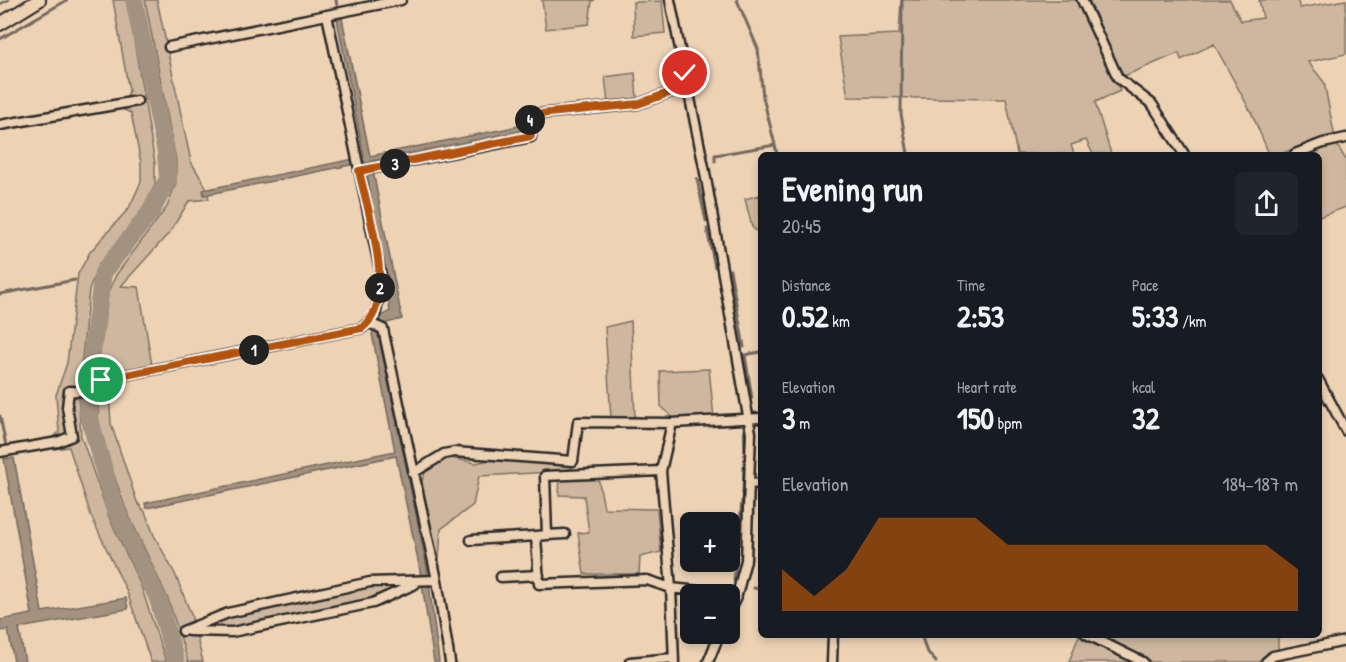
<!DOCTYPE html>
<html lang="en">
<head>
<meta charset="utf-8">
<style>
  :root { --surface:#171b24; --page:#20242c; --text:#f1f3f6; --muted:#9ea1a6; --accent:#b45309 }
  body { margin:0; font-family:"Patrick Hand",sans-serif; background:var(--page); color:var(--text); height:100vh; display:flex; flex-direction:column; font-size:22px; white-space:nowrap }
  * { box-sizing:border-box; margin:0 }
  p { font-size:20px; color:var(--muted) }
  .icon { flex:none; width:33px; height:33px; fill:none; stroke:currentColor; stroke-width:2; stroke-linecap:round; stroke-linejoin:round }
  .map { position:relative; flex:1; overflow:hidden }
  .details { position:absolute; left:758px; top:152px; width:564px; height:486px; display:flex; flex-direction:column; background:var(--surface); border-radius:9px; box-shadow:0 3px 9px #0003 }
  .details>* { flex:none }
  .tools { position:absolute; left:680px; top:512px; display:grid; gap:12px }
  .tools a { display:grid; place-items:center; width:60px; height:60px; border-radius:9px; background:var(--surface); box-shadow:0 3px 9px #0003; font-size:30px }
  .pin { position:absolute; display:grid; place-items:center; width:51px; height:51px; color:#fff; margin:-26px; border:3px solid #fff; border-radius:50%; box-shadow:0 2px 6px #0007 }
  .km { position:absolute; width:30px; height:30px; margin:-15px; border-radius:50%; background:#222; color:#fff; font-size:16px; line-height:30px; text-align:center }
  .round { display:grid; place-items:center; flex:none; width:63px; height:63px; border-radius:9px; background:var(--page) }
  .summary { display:flex; align-items:center; justify-content:space-between; height:102px; padding:0 24px }
  h1 { font-size:33px; font-weight:800; line-height:45px }
  .figures { display:grid; grid-template-columns:repeat(3,1fr); gap:9px; height:102px; padding:6px 24px }
  .figures div { display:grid; align-content:center }
  .figures b { font-size:30px; font-weight:800 }
  .figures small { font-size:16px; font-weight:400 }
  .figures p { font-size:16px }
  .chart { height:168px; padding:12px 24px }
  .chart p { display:flex; justify-content:space-between }
  .chart svg { width:100%; height:108px; margin-top:6px; fill:var(--accent); opacity:.7 }
  .map>svg:first-child { display:block }
  .green { fill:#ceb79e; stroke:#7c7164; stroke-width:1.5 }
  .water { fill:#a39280; stroke:#73695e; stroke-width:1.5 }
  .lines { fill:none; stroke-linecap:round; stroke-linejoin:round }
  .stream { stroke:#73695e; stroke-width:3 }
  .river { stroke:#a39280; stroke-width:18 }
  .street-casing { stroke:#2b2b2b; stroke-width:13 }
  .secondary-casing { stroke:#2b2b2b; stroke-width:16 }
  .street { stroke:#edd2b4; stroke-width:8 }
  .secondary { stroke:#edd2b4; stroke-width:12 }
  .route-casing { stroke:#fff; stroke-width:12 }
  .route { stroke:#b45309; stroke-width:8 }
</style>
</head>
<body>
<div class="map">
<svg width="1346" height="662" viewBox="0 0 1346 662">
  <rect width="100%" height="100%" fill="#edd2b4"/>
  <filter id="ink" filterUnits="userSpaceOnUse"><feTurbulence type="fractalNoise" baseFrequency=".0167" numOctaves="2"/><feDisplacementMap in="SourceGraphic" scale="12" xChannelSelector="R" yChannelSelector="G"/><feConvolveMatrix kernelMatrix="1 2 1 2 8 2 1 2 1" color-interpolation-filters="sRGB"/></filter>
  <g filter="url(#ink)">
    <!-- green -->
    <path class="green" d="M113,0H127L155,163V185L141,213L99,264L89,290L78,396L81,436L109,517L141,586L166,662H151L127,592L91,516L69,447L55,449L53,438L59,432L56,395L67,363L78,274L90,252L129,208L141,182V163L131,113L122,109L129,91Z
      M145,0H157L191,162L205,185L209,199L189,201L170,232L121,286L139,287L152,366L108,374L111,424L137,502L145,512L154,535L175,574L191,614L203,662H188L168,599L125,507L99,431L97,386L105,299L116,275L167,207L176,183V160Z
      M542,0H595L592,1L589,24L546,29Z
      M901,0H1077L1086,20L1097,18L1089,0H1230L1241,21L1263,18L1259,0H1297L1300,8L1346,0V54L1308,62L1324,82L1336,143L1346,160V207L1319,217L1318,154H1309L1329,147L1324,138L1280,154H1269L1252,114L1214,44L1181,60L1179,53L1124,76L1110,49L1102,52L1120,91L1095,102L1111,154H1093L1086,140L1071,145L1074,154H1017L1006,99L848,97L838,37L899,34Z
      M662,1L665,33L634,36L633,2Z
      M635,73L637,98L608,103L605,77Z
      M760,195V234L752,227L745,199Z
      M631,321L635,419H611L605,327Z
      M709,369L714,418L674,419L661,406L660,371Z
      M445,457L476,463L499,458L573,465L570,471L479,476L473,505L441,529L439,560L421,483L427,468Z
      M560,477H598L604,508L657,509L661,552L640,557L639,574H584L578,533L589,532L584,496L559,495Z
      M371,585L398,586L396,589L373,599L234,629L199,627L230,615Z
      M1079,635L1137,662H1069Z
      M1095,635H1278V650L1262,662H1151Z"/>
    <!-- water -->
    <path class="water" d="M342,18L370,156L524,125L525,130L371,161L402,319L383,324L378,333L427,567L439,662H434L419,565L396,456L146,508L145,503L395,451L372,334L379,318L390,311L365,162L204,195L203,190L364,157L337,19Z
      M14,458L42,612L126,598L128,609L19,628L25,662H14L8,630L0,631V620L32,614L4,459Z"/>
    <g class="lines">
      <!-- stream -->
      <path class="stream" d="M336,0L337,6
        M902,0L901,114L908,154
        M0,4L8,0
        M0,39L67,0
        M775,145L777,154
        M715,161V155L775,145L763,97L758,49L737,0
        M697,179L706,221
        M707,229L715,267
        M730,270L744,347
        M0,294L75,280
        M752,398L745,355L760,352
        M0,416L6,446
        M744,425L745,456
        M743,494L744,465
        M734,581L742,501
        M754,588L760,589
        M921,634L926,650L936,662"/>
      <!-- river -->
      <path class="river" d="M134,0L166,153L168,179L152,210L103,273L87,389L88,413L114,506L158,599L176,662"/>
      <defs>
        <path id="street" d="M670,0L704,167L751,433L746,560L737,595L729,612
          M1082,0L1118,78L1152,104L1184,154
          M169,47L401,0
          M0,125L137,101
          M1295,154L1323,143L1346,138
          M359,171L531,137L529,115L638,104L688,86
          M369,323L383,329L437,580L450,662
          M1318,379L1346,431
          M0,452L58,442L72,436L67,407L69,391L102,392L101,380L362,328L375,317L382,280L327,15
          M661,471L545,476L547,535L536,536L539,584L647,580L671,588L674,662
          M413,473L444,454L454,452L573,461L578,422L672,423
          M750,483L760,484
          M547,535L565,534
          M471,540L536,536
          M501,577L539,575
          M726,594L671,588L661,471L672,423L760,418
          M183,631L228,613L370,582L437,580
          M189,631L232,632L373,603L415,584
          M1086,634L1143,662
          M630,662L673,658
          M708,662L720,633
          M832,662L833,634
          M1266,662L1273,656L1346,641"/>
        <path id="secondary" d="M0,24L39,0"/>
      </defs>
      <!-- street casing -->
      <use href="#street" class="street-casing"/>
      <!-- secondary casing -->
      <use href="#secondary" class="secondary-casing"/>
      <!-- street -->
      <use href="#street" class="street"/>
      <!-- secondary -->
      <use href="#secondary" class="secondary"/>
    </g>
  </g>
  <g class="lines" filter="url(#ink)">
    <defs>
      <path id="route" d="M101,380L362,328C399,302 367,209 359,171L531,136L529,115L638,104L688,86L685,73"/>
    </defs>
    <!-- route casing -->
    <use href="#route" class="route-casing"/>
    <!-- route -->
    <use href="#route" class="route"/>
  </g>
</svg>
<div class="tools">
<a>+</a>
<a>−</a>
</div>
<div class="pin" style="left:101px;top:380px;background:#1e9e55"><svg class="icon" aria-label="arrive" viewBox="0 0 24 24"><path d="M6 21V4h12l-3 4 3 4H6"/></svg></div>
<div class="pin" style="left:685px;top:73px;background:#d93025"><svg class="icon" aria-label="check" viewBox="0 0 24 24"><path d="M5 12l5 5 9-10"/></svg></div>
<b class="km" style="left:254px;top:350px">1</b>
<b class="km" style="left:380px;top:288px">2</b>
<b class="km" style="left:395px;top:164px">3</b>
<b class="km" style="left:530px;top:120px">4</b>
<section class="details">
<div class="summary"><div><h1>Evening run</h1><p>20:45</p></div><a class="round"><svg class="icon" aria-label="share" viewBox="0 0 24 24"><path d="M12 15V3M7 8l5-5 5 5M5 13v7h14v-7"/></svg></a></div>
<div class="figures">
<div><p>Distance</p><b>0.52<small> km</small></b></div>
<div><p>Time</p><b>2:53</b></div>
<div><p>Pace</p><b>5:33<small> /km</small></b></div>
</div>
<div class="figures">
<div><p>Elevation</p><b>3<small> m</small></b></div>
<div><p>Heart rate</p><b>150<small> bpm</small></b></div>
<div><p>kcal</p><b>32</b></div>
</div>
<div class="chart"><p><span>Elevation</span>184–187 m</p>
<svg viewBox="0 0 160 44" preserveAspectRatio="none"><path d="M0 44V27L10 38L20 27L30 6L40 6L50 6L60 6L70 17L80 17L90 17L100 17L110 17L120 17L130 17L140 17L150 17L160 27V44z"/></svg>
</div>
</section>
</div>
</body>
</html>
